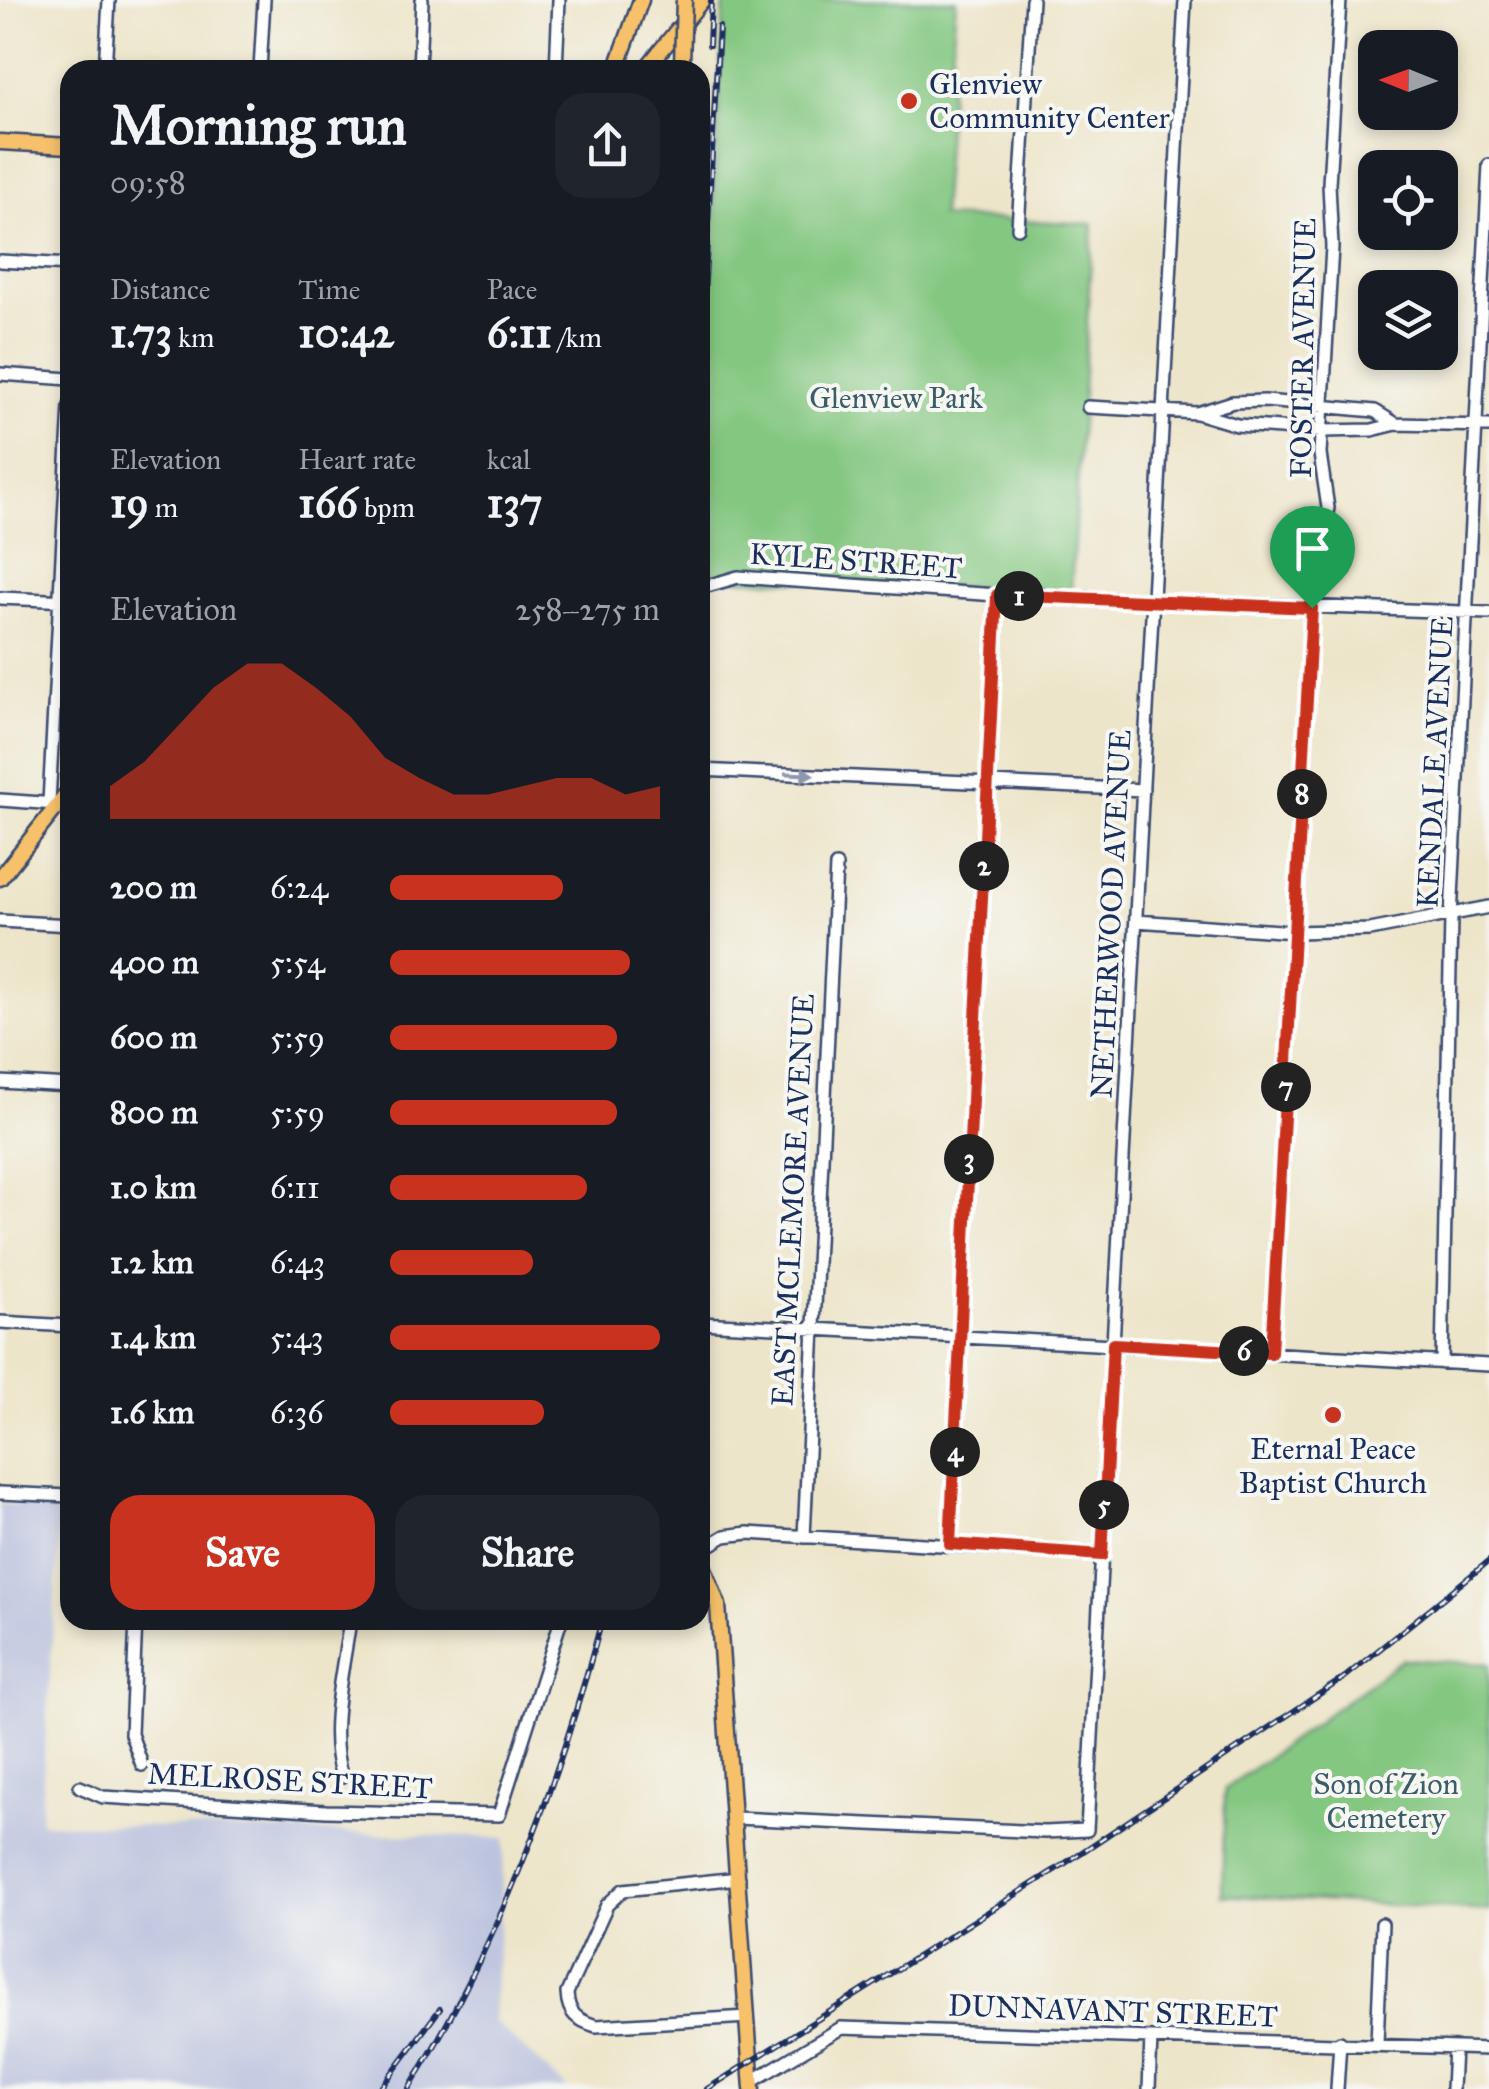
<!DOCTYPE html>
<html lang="en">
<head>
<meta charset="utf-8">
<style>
  :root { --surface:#171b24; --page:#20242c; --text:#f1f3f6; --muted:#9ea1a6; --accent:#c8321e }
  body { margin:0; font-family:"IM FELL Great Primer",serif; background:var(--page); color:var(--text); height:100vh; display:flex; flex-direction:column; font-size:38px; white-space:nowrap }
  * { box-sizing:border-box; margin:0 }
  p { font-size:32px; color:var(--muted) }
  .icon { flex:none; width:55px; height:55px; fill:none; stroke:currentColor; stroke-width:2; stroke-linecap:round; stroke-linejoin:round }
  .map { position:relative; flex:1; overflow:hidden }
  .panel { position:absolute; left:60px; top:60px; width:650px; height:1570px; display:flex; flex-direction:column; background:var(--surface); border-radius:30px; box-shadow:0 5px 15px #0003 }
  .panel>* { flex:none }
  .needle { width:65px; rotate:271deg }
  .buttons { position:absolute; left:1358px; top:30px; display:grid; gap:20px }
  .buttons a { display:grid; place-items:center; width:100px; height:100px; border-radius:20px; background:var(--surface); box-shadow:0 5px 15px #0003; font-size:50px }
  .pin { position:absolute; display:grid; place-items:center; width:85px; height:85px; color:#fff; margin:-102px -42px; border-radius:50% 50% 50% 0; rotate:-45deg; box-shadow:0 0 10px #0007 }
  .pin .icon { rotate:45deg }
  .km { position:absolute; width:50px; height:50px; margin:-25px; border-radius:50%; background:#222; color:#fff; font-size:28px; line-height:50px; text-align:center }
  .round { display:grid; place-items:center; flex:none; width:105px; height:105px; border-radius:30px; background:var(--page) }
  .summary { display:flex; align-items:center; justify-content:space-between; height:170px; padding:0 50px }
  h1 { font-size:55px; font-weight:700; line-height:75px }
  .figures { display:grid; grid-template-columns:repeat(3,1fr); gap:15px; height:170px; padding:10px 50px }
  .figures div { display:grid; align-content:center }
  .figures b { font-size:42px; font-weight:700 }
  .figures small { font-size:28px; font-weight:400 }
  .figures p { font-size:28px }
  .chart { height:280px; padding:20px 50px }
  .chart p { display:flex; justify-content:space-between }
  .chart svg { width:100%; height:180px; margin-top:10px; fill:var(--accent); opacity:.7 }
  .button { display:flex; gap:20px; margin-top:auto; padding:20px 50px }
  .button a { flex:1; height:115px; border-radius:30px; background:var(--accent); color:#fff; font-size:40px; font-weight:700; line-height:115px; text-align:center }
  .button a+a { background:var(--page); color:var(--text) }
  ul { padding:0 50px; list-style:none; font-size:32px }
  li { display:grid; grid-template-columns:160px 120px 1fr; align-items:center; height:75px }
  li i { height:25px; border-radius:12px; background:var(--accent) }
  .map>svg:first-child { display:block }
  .industrial { fill:#bcc3de }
  .green { fill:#84c781; stroke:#507b70; stroke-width:2.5 }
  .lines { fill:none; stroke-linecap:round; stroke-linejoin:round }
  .minor-casing { stroke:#3a4a6e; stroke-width:16 }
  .major-casing { stroke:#3a4a6e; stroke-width:19 }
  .minor { stroke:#fff; stroke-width:11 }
  .major { stroke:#f6c16b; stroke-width:14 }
  .rail-casing { stroke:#1b2f5e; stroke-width:6 }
  .rail { stroke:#f6f6f2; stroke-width:2.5; stroke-dasharray:8; stroke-linecap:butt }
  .major-bridge-casing { stroke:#3a4a6e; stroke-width:19; stroke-linecap:butt }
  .major-bridge { stroke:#f6c16b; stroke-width:14 }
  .oneway { fill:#8d97ae }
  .route-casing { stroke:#fff; stroke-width:20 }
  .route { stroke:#c8321e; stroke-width:12 }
  .poi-dot { fill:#c8321e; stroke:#f6f6f2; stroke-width:4 }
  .labels { text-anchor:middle; stroke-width:8; stroke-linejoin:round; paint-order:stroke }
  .poi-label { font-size:30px; fill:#1b2f5e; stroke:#f6f6f2; text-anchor:start }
  .street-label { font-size:30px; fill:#1b2f5e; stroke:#f6f6f2 }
  .park-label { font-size:30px; fill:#3a5d68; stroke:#f6f6f2 }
</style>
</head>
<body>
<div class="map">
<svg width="1489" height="2089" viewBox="0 0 1489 2089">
  <rect width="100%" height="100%" fill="#f6f6f2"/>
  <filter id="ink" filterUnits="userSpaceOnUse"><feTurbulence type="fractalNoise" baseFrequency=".01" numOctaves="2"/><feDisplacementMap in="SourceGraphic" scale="20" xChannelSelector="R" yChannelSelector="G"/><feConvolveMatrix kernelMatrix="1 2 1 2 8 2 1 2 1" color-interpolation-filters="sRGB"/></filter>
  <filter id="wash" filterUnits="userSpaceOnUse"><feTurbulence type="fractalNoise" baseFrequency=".0048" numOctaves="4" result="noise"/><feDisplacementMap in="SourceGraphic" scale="40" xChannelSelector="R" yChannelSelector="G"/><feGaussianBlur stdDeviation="2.25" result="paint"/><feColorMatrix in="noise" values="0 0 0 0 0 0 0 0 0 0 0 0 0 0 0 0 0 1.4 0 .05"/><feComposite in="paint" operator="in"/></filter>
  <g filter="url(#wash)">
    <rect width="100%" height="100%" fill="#ede5c9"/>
    <!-- industrial -->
    <path class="industrial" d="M0,1504L61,1507L40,1823L505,1838L493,2021L568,2089H0Z"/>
    <!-- green -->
    <path class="green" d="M724,0H956L941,217L1093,224L1071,591L700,578V466Z
      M1403,1659L1489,1664V1911L1222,1895L1225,1789Z"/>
  </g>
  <g filter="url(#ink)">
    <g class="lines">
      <defs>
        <path id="minor" d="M105,70L109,0
          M260,70L264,0
          M419,70L422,0
          M556,70L559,0
          M1018,228L1032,0
          M0,261L70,265
          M0,374L70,379
          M1088,407L1197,413L1237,425L1322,431L1372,430L1396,424L1489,426
          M1197,413L1233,402L1265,401L1375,411L1396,424
          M700,588L738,577L997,595L1489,613
          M0,598L70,601
          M700,770L1143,790
          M700,796L701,770
          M0,800L56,804
          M49,803L70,405
          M0,921L70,925
          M1136,921L1295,932L1370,930L1489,907
          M0,1082L70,1086
          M0,1322L70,1326
          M700,1323L1489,1365
          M1271,1353L1314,566L1328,508L1320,454L1332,247L1329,184L1340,0
          M1442,1363L1451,917L1489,165
          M0,1493L70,1496
          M804,1537L836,866
          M950,1544L997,595
          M700,1551L725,1536L748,1533L1102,1555
          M136,1620L131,1734L142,1765
          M342,1776C326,1732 344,1667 350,1620
          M80,1787L103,1797L326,1811L499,1815L561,1620
          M735,1818L1045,1832L1087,1830L1185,0
          M739,1878L623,1890L607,1905L567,1993C568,2014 577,2020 596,2026L748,2017
          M1377,2043L1382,1924
          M751,2082L841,2028L1489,2049
          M1149,2089L1151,2038
          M1337,2089L1340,2042
          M1452,2089L1454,2048"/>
        <path id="major" d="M616,70L641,0
          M645,70L702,0
          M0,142L70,146
          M0,878L70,790
          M700,1558L718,1605L752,2089"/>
      </defs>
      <!-- minor casing -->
      <use href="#minor" class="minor-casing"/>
      <!-- major casing -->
      <use href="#major" class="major-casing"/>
      <!-- minor -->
      <use href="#minor" class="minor"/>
      <!-- major -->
      <use href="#major" class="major"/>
      <defs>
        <path id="rail" d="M709,45L711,0
          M700,368L719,27
          M380,2089L440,2009
          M409,2089C499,1944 558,1784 602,1620
          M707,2089L1061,1866L1345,1677L1489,1561"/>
      </defs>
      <!-- rail casing -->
      <use href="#rail" class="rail-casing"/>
      <!-- rail -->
      <use href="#rail" class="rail"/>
      <defs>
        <path id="major-bridge" d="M682,63L684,0"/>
      </defs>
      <!-- major-bridge casing -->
      <use href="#major-bridge" class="major-bridge-casing"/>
      <!-- major-bridge -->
      <use href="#major-bridge" class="major-bridge"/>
    </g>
    <!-- one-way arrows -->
    <defs><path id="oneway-solid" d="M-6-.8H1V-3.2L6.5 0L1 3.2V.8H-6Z" transform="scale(2.5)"/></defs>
    <use class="oneway" href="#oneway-solid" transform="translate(799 774) rotate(3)"/>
  </g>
  <g class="lines" filter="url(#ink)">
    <defs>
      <path id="route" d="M997,595L1312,608L1271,1353L1113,1344L1102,1555L950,1544Z"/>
    </defs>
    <!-- route casing -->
    <use href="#route" class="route-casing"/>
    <!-- route -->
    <use href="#route" class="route"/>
  </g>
  <!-- markers -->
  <g class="poi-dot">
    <circle cx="909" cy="101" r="10"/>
    <circle cx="1333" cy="1415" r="10"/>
  </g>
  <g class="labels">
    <!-- poi labels -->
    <g class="poi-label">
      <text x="929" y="94">Glenview<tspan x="929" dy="34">Community Center</tspan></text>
      <text x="1333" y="1459" text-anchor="middle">Eternal Peace<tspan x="1333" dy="34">Baptist Church</tspan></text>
    </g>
    <!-- street labels -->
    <g class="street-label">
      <text transform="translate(1303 348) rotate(-89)" y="10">FOSTER AVENUE</text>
      <text transform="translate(856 561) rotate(4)" y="10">KYLE STREET</text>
      <text transform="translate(1435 762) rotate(-87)" y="10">KENDALE AVENUE</text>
      <text transform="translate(1111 914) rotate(-87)" y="10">NETHERWOOD AVENUE</text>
      <text transform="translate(793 1200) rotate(-87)" y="10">EAST MCLEMORE AVENUE</text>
      <text transform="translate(290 1781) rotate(3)" y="10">MELROSE STREET</text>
      <text transform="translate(1113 2011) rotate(2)" y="10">DUNNAVANT STREET</text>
    </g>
    <!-- park labels -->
    <g class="park-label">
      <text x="896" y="408">Glenview Park</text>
      <text x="1386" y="1794">Son of Zion<tspan x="1386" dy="34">Cemetery</tspan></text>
    </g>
  </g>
</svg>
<div class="buttons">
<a><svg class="needle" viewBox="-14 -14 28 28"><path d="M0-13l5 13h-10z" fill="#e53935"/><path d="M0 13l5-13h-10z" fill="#9ea1a6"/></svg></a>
<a><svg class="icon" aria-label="locate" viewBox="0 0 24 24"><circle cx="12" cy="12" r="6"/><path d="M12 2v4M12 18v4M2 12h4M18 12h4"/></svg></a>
<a><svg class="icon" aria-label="layers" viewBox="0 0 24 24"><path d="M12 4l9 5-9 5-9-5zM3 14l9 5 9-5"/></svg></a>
</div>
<div class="pin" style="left:1312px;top:608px;background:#1e9e55"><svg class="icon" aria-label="arrive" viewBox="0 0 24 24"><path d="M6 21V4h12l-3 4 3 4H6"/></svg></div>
<b class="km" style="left:1019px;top:596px">1</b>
<b class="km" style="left:984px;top:866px">2</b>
<b class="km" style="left:969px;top:1159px">3</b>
<b class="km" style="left:955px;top:1452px">4</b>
<b class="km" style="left:1104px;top:1505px">5</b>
<b class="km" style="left:1244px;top:1351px">6</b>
<b class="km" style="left:1286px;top:1087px">7</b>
<b class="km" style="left:1302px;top:794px">8</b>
<section class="panel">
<div class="summary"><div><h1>Morning run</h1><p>09:58</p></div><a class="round"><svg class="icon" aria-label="share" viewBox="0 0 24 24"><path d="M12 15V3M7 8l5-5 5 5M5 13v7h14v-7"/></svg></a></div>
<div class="figures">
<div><p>Distance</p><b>1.73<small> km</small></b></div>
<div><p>Time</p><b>10:42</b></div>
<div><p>Pace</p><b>6:11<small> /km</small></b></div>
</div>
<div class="figures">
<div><p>Elevation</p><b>19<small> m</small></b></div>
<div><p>Heart rate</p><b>166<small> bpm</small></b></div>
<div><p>kcal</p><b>137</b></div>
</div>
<div class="chart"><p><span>Elevation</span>258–275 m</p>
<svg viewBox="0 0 160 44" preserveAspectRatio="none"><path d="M0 44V36L10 30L20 21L30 12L40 6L50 6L60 12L70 19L80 29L90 34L100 38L110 38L120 36L130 34L140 34L150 38L160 36V44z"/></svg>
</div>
<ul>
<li><b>200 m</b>6:24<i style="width:64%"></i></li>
<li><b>400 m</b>5:54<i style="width:89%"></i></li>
<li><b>600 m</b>5:59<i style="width:84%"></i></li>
<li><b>800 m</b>5:59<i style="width:84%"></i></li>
<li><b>1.0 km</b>6:11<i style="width:73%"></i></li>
<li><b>1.2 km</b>6:43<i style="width:53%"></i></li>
<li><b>1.4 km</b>5:43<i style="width:100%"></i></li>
<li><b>1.6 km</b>6:36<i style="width:57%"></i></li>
</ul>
<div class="button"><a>Save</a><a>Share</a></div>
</section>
</div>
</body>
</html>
